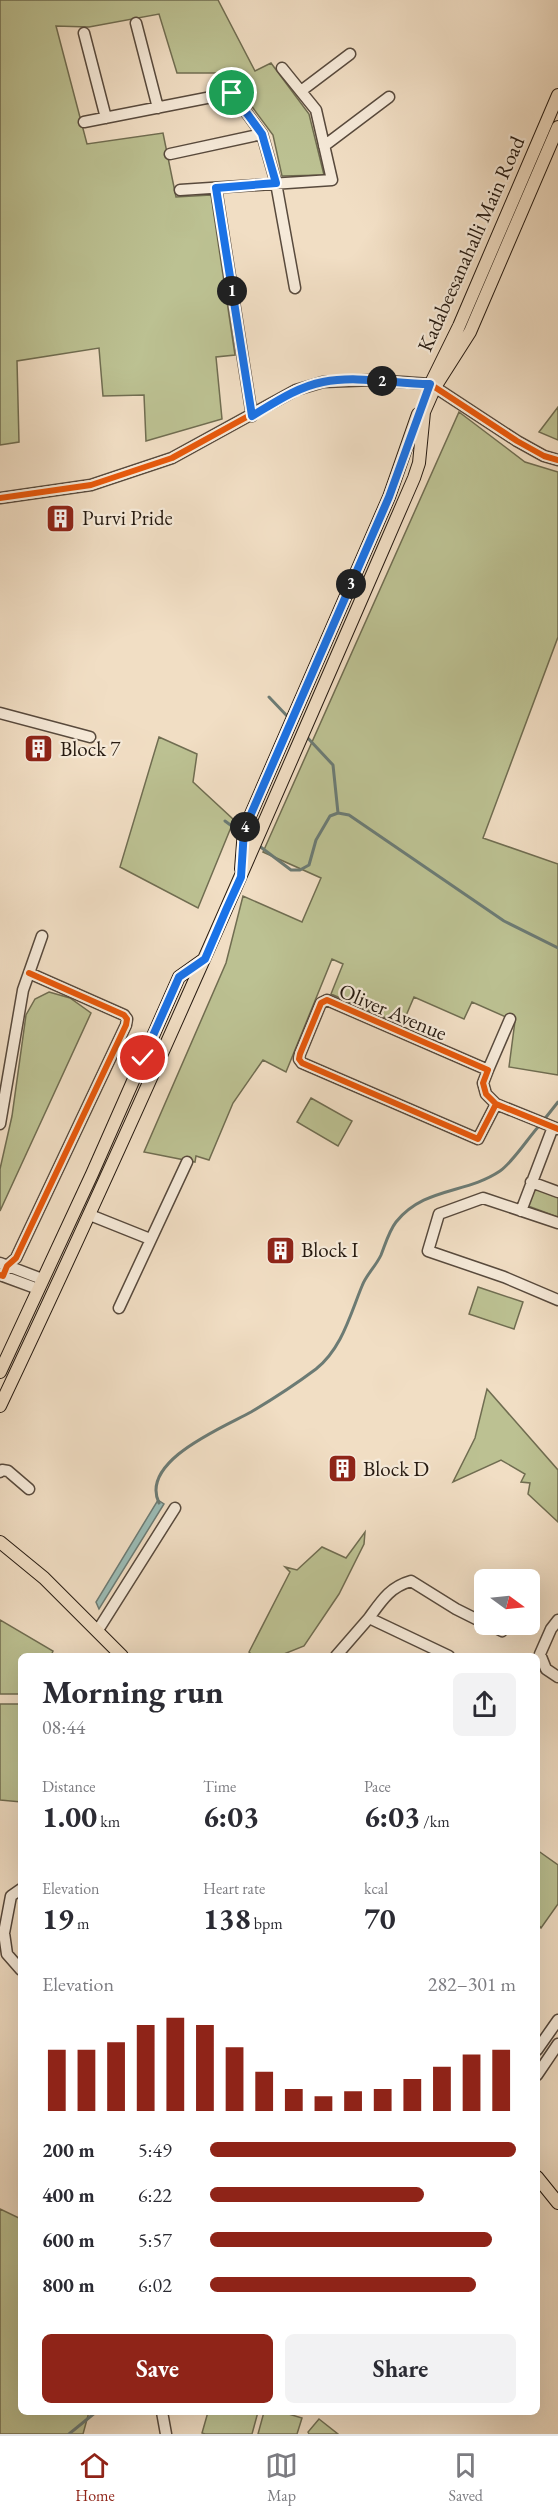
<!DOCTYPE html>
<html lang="en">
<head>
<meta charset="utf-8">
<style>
  :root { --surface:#fff; --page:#f2f2f3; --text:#2b2b33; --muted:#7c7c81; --line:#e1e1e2; --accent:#8f2418 }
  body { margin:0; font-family:"EB Garamond",serif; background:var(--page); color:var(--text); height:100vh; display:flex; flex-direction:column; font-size:22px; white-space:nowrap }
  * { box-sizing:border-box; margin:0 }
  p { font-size:20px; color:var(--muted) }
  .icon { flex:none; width:33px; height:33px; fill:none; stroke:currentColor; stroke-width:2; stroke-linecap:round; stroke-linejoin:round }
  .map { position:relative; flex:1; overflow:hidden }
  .sheet { position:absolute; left:18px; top:1653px; width:522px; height:762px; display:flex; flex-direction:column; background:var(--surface); border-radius:9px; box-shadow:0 6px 24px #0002 }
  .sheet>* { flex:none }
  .needle { width:39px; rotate:105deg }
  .fabs { position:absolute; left:474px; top:1569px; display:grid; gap:12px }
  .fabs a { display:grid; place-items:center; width:66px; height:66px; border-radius:9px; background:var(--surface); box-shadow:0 6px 24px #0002; font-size:30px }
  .pin { position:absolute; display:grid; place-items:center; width:51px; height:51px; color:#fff; margin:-26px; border:3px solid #fff; border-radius:50%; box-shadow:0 2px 6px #0007 }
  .km { position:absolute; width:30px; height:30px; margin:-15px; border-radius:50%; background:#222; color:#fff; font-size:16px; line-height:30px; text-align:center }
  .round { display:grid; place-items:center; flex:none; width:63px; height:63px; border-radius:9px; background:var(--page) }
  .overview { display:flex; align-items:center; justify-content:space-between; height:102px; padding:0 24px }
  h1 { font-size:33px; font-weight:700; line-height:45px }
  .metrics { display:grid; grid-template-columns:repeat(3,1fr); gap:9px; height:102px; padding:6px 24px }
  .metrics div { display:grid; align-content:center }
  .metrics b { font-size:30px; font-weight:700 }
  .metrics small { font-size:16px; font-weight:400 }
  .metrics p { font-size:16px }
  .chart { height:168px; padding:12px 24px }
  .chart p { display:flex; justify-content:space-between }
  .chart svg { width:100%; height:108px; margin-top:6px; stroke:var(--accent); stroke-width:6 }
  .action { display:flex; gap:12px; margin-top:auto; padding:12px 24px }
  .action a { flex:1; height:69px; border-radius:9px; background:var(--accent); color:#fff; font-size:24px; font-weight:700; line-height:69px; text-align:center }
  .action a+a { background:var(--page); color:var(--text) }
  ul { padding:0 24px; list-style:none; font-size:20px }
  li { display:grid; grid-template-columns:96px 72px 1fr; align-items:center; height:45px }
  li i { height:15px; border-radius:8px; background:var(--accent) }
  .tabs { display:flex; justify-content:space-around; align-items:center; height:84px; border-top:2px solid var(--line); background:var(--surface); font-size:16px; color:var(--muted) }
  .tabs a { display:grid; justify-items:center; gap:3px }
  .tabs .current { color:var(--accent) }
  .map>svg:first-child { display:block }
  .green { fill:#bcc192; stroke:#706d51; stroke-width:1.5 }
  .water { fill:#9bbcb6; stroke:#6c7b74; stroke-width:1.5 }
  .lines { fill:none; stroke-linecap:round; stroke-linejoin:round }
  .stream { stroke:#6c7b74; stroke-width:3 }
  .minor-casing { stroke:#584a3d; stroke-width:13 }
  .major-casing { stroke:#251910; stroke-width:14 }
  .minor { stroke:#f6ead9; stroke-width:10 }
  .major { stroke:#f1dec4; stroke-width:12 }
  .cycleway-casing { stroke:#f6ead9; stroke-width:10 }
  .cycleway { stroke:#e8590c; stroke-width:6 }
  .route-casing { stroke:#fff; stroke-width:12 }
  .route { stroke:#1a73e8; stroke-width:8 }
  .labels { text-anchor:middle; stroke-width:4.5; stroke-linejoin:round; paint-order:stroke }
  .street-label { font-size:21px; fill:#251910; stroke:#f6ead9 }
  .poi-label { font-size:21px; fill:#251910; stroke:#f6ead9; text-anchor:start }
</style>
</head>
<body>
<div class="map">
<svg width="558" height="2434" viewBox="0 0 558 2434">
  <rect width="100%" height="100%" fill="#f1dec4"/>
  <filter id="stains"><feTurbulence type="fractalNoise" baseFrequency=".00333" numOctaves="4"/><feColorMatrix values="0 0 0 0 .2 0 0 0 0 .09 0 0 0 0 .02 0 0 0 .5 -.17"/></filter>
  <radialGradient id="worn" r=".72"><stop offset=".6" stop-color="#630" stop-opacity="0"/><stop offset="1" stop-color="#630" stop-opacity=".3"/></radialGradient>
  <!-- green -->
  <path class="green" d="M0,0H218L255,71L271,63L309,114L324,175L282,176L273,135L227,73H177L159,14L89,27L56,26L87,144L163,133L176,197L211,195L235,355L216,357L222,419L146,441L144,395L103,396L99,348L17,361L19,442L0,445Z
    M558,407V440L539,432Z
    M459,412L525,462L558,472V637L483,838L558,864V1075L509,1067L515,1021L472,1002L464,1019L414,997L402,1025L331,994L343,964L332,959L286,1072L263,1060L233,1103L209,1160L196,1156L195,1162L144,1152L226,963L243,896L302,922L321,878L263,852Z
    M159,737L197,754L193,782L234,820L198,908L120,867Z
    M49,992L70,998L91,1013L0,1211V1169L12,1116L26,1015L35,999Z
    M311,1098L352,1121L338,1146L297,1122Z
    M534,1188L558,1196V1217L528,1206Z
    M478,1287L523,1302L514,1329L469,1314Z
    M487,1389L558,1470V1522L528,1494L530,1483L521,1482L525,1474L501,1460L453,1482L475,1438Z
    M365,1532L364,1544L339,1594L304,1646L279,1656H253L249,1652L290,1572L285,1567L297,1570L322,1547L346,1558Z
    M0,1620L53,1651L51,1656H21V1694H0Z
    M0,1704H21V1802L0,1800Z
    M537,1850L558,1865V1904L541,1928L537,1923Z
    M0,2209L21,2219V2412H89L83,2434H0Z
    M208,2412H258L252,2434H205L202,2433Z
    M264,2412H282L302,2418L297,2434H258Z
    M319,2419L338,2434H309L308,2432Z"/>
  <!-- water -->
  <path class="water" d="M158,1500L164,1504L99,1609L96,1602Z"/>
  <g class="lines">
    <!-- stream -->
    <path class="stream" d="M269,697L288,717
      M305,735L333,765L338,813
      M225,821L240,832
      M258,845L291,870H300L309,865L316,840L330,816L338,813L349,815L504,921L558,948
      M543,1121L558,1102
      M159,1503C139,1461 224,1427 251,1412C273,1399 296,1384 316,1369C342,1348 350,1315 362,1286C366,1275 376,1266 381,1255C385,1245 389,1231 396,1222C424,1187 466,1194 500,1171C513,1162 528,1138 539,1126
      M69,2434L96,2412"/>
    <defs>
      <path id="minor" d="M136,23L158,108
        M84,33L106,118
        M301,91L350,54
        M84,122L232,93L262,134L276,183L295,288
        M324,146L389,97
        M170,154L262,134
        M216,188L252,416
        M180,190L332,180L316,110L282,68
        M0,498L91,485L172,458L296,390L323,382L374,380L430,384L517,441L544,456L558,460
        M0,713L90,737
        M488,1070L510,1019
        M496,1104L478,1139L302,1063L299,1059L300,1054L321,1003L327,1000L488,1070L483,1083L486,1094L496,1104L558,1129
        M0,1124L23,990L42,936
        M531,1182L558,1192
        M521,1211L553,1127
        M90,1215L150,1239
        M558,1223L483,1198L439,1214L428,1251L504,1277L558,1300
        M0,1263L42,1279
        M0,1275L38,1289
        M3,1276L7,1266L16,1258L126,1025L127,1019L124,1015L29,973
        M119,1308L187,1162
        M0,1472L2,1470L8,1471L29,1489
        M369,1618C382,1600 390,1587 411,1581L456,1609L484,1623
        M558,1620L551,1629L540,1654L546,1669L558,1677
        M488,1624L502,1631L507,1624
        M98,1630L175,1508
        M336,1656L369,1618L449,1656
        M21,1889L11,1896L4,1933L7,1954L21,1970
        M537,2050L558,2020
        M537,2075L558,2044
        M162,2412L166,2434"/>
      <path id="major" d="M429,387L459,326L558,95
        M241,869L244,830L389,497L418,414
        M0,1372L92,1174L179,977L203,960
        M0,1406C145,1100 279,789 414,478L419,463L424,412L435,387L470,332L558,127
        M0,1542L44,1578L122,1656
        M537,2177L558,2203"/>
    </defs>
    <!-- minor casing -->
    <use href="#minor" class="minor-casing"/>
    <!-- major casing -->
    <use href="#major" class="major-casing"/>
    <!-- minor -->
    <use href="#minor" class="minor"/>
    <!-- major -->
    <use href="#major" class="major"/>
    <defs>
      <path id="cycleway" d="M0,498L91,485L172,458L296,390L323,382L374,380L430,384L517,441L544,456L558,460
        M496,1104L478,1139L302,1063L299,1059L300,1054L321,1003L327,1000L488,1070L483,1083L486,1094L496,1104L558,1129
        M0,1275L3,1276L7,1266L16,1258L126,1025L127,1019L124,1015L29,973"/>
    </defs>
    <!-- cycleway casing -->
    <use href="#cycleway" class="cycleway-casing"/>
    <!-- cycleway -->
    <use href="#cycleway" class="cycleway"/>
  </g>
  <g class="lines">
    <defs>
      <path id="route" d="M143,1058L179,977L205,959L226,910L241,877L244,830L389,497L430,384C395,384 358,375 323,382C297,387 274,403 252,416L216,188L276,183L262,134L232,93"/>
    </defs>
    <!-- route casing -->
    <use href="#route" class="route-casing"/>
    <!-- route -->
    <use href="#route" class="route"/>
  </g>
  <!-- icons -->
  <defs>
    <symbol id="building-square" viewBox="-11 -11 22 22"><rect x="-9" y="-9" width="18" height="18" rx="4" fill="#8f2418" stroke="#f6ead9"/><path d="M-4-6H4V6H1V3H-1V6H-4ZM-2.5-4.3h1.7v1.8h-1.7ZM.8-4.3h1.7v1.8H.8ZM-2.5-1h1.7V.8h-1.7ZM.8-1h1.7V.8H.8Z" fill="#fff"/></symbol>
  </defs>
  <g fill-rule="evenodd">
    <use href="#building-square" x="44" y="502" width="33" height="33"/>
    <use href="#building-square" x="22" y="732" width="33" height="33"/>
    <use href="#building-square" x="264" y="1234" width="33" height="33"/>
    <use href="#building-square" x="326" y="1452" width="33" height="33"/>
  </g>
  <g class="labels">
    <!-- street labels -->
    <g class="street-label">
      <text transform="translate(471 244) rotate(-66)" y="7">Kadabeesanahalli Main Road</text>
      <text transform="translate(393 1012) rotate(23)" y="7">Oliver Avenue</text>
    </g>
    <!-- poi labels -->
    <g class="poi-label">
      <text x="82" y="525">Purvi Pride</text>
      <text x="60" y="756">Block 7</text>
      <text x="301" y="1257">Block I</text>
      <text x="363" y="1476">Block D</text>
    </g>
  </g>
  <rect width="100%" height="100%" filter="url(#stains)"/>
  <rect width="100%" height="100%" fill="url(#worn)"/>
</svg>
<div class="fabs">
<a><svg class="needle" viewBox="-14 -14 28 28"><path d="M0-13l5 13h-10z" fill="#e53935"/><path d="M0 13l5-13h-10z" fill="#7c7c81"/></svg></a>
</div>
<div class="pin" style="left:232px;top:93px;background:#1e9e55"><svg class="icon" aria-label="arrive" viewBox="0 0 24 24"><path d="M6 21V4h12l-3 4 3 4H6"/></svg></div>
<div class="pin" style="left:143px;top:1058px;background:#d93025"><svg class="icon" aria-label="check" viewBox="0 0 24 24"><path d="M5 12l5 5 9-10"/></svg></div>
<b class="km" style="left:232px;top:291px">1</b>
<b class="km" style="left:382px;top:381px">2</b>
<b class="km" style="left:351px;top:584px">3</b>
<b class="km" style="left:245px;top:827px">4</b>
<section class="sheet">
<div class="overview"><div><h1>Morning run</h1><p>08:44</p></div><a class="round"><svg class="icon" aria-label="share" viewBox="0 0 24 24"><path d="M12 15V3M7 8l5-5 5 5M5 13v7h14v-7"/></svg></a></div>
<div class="metrics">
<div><p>Distance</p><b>1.00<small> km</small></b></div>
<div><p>Time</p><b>6:03</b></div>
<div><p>Pace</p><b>6:03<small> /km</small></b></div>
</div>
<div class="metrics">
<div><p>Elevation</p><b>19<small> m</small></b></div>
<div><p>Heart rate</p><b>138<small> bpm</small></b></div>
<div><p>kcal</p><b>70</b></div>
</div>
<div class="chart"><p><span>Elevation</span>282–301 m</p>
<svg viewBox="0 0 160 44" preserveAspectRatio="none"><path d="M5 44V19M15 44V19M25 44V16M35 44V9M45 44V6M55 44V9M65 44V18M75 44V28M85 44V35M95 44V38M105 44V36M115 44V35M125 44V31M135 44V26M145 44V21M155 44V19"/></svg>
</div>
<ul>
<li><b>200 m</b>5:49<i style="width:100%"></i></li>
<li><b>400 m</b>6:22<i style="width:70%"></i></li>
<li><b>600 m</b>5:57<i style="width:92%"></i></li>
<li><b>800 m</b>6:02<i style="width:87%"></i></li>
</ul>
<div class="action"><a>Save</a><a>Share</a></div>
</section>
</div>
<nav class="tabs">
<a class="current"><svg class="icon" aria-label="home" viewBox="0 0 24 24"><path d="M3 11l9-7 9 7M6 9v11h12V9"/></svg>Home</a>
<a><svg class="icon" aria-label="map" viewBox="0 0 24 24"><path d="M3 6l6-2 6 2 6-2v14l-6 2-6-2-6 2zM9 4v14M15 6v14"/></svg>Map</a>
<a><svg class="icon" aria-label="saved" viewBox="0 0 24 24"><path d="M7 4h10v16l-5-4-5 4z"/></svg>Saved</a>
</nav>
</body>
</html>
